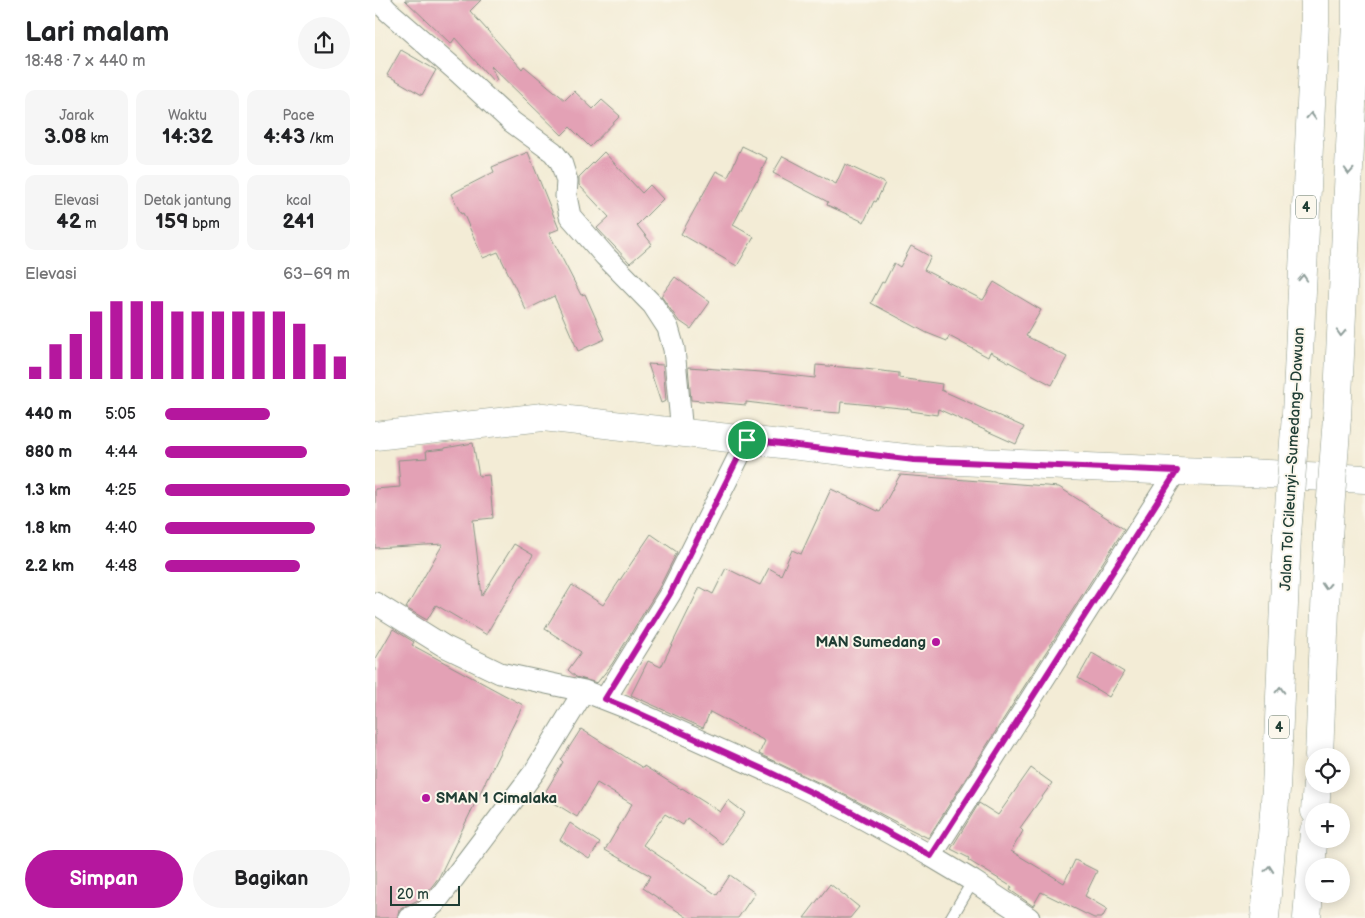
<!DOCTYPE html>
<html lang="id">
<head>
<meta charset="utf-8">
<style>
  :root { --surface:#fff; --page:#f6f6f6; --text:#202124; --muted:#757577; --accent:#b5179e }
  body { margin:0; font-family:"Balsamiq Sans",sans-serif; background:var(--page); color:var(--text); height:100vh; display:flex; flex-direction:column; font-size:19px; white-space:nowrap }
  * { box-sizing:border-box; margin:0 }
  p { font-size:16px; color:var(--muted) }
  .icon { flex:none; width:28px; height:28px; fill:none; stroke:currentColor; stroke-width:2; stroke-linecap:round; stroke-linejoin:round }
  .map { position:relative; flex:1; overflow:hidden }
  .drawer { display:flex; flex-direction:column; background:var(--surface); width:375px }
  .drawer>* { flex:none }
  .controls { position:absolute; left:930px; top:748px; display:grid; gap:10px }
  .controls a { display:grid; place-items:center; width:45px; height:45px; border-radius:50%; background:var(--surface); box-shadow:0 2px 12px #0003; font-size:25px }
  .scale { position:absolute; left:15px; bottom:12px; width:70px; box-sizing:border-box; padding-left:5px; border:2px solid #1f3d34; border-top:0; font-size:14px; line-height:18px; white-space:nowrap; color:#1f3d34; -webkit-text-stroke:4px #fbf7ec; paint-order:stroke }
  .pin { position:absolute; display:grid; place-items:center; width:42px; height:42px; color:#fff; margin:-21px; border:2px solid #fff; border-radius:50%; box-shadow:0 1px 5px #0007 }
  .round { display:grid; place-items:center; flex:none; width:52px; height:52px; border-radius:26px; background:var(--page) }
  .overview { display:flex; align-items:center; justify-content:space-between; height:85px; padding:0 25px }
  h1 { font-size:28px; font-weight:700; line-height:38px }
  .stats { display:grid; grid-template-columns:repeat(3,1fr); gap:8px; height:85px; padding:5px 25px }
  .stats div { display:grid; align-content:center; border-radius:10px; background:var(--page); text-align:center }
  .stats b { font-size:21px; font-weight:700 }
  .stats small { font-size:14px; font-weight:400 }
  .stats p { font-size:14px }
  .chart { height:140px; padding:10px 25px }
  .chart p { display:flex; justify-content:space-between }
  .chart svg { width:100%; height:90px; margin-top:5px; stroke:var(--accent); stroke-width:6 }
  .button { display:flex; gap:10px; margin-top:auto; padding:10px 25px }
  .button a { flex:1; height:58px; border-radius:30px; background:var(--accent); color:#fff; font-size:20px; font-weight:700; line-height:58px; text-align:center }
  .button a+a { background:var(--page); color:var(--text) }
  ul { padding:0 25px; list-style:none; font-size:16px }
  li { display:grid; grid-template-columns:80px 60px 1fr; align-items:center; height:38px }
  li i { height:12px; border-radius:6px; background:var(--accent) }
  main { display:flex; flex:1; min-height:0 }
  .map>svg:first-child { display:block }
  .building { fill:#e3a1b5 }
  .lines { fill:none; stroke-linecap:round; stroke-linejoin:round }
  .service-casing { stroke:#899485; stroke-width:13 }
  .minor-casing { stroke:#899485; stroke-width:23 }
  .tertiary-casing { stroke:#899485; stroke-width:29 }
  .motorway-casing { stroke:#899485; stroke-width:29 }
  .service { stroke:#fff; stroke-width:11 }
  .minor { stroke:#fff; stroke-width:21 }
  .tertiary { stroke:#fff; stroke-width:28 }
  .motorway { stroke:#fff; stroke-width:28 }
  .motorway-bridge-casing { stroke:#899485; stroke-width:29; stroke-linecap:butt }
  .motorway-bridge { stroke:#fff; stroke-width:28 }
  .oneway { stroke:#8f9e9a }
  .route-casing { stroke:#fff; stroke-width:10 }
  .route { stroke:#b5179e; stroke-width:6 }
  .poi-dot { fill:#b5179e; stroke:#fbf7ec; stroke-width:2 }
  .labels { text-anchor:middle; stroke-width:4; stroke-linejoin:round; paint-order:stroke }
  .shield { fill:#fbf7ec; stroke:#61756b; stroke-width:1 }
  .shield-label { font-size:14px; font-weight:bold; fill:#1f3d34 }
  .street-label { font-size:15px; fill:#1f3d34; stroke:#fbf7ec }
  .poi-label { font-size:15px; font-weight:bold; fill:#1f3d34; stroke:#fbf7ec; text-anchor:end }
</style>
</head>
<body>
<main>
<section class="drawer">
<div class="overview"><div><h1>Lari malam</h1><p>18:48 · 7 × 440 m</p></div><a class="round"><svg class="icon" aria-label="share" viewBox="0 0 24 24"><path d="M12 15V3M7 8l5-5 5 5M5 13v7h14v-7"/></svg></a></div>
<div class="stats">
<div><p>Jarak</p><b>3.08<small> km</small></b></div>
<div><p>Waktu</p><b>14:32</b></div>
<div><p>Pace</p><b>4:43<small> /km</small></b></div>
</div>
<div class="stats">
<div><p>Elevasi</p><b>42<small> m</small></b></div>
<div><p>Detak jantung</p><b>159<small> bpm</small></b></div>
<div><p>kcal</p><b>241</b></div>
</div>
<div class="chart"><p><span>Elevasi</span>63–69 m</p>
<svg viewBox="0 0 160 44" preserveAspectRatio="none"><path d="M5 44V38M15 44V27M25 44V22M35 44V11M45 44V6M55 44V6M65 44V6M75 44V11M85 44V11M95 44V11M105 44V11M115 44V11M125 44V11M135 44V17M145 44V27M155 44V33"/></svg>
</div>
<ul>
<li><b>440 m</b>5:05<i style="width:57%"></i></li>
<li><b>880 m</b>4:44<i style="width:77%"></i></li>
<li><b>1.3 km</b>4:25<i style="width:100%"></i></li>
<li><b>1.8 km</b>4:40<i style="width:81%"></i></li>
<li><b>2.2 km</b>4:48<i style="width:73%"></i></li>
</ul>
<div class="button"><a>Simpan</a><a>Bagikan</a></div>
</section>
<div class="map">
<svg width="990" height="918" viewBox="0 0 990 918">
  <rect width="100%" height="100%" fill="#fbf7ec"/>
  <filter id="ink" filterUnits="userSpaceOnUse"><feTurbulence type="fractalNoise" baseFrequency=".02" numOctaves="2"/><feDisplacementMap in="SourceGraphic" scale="10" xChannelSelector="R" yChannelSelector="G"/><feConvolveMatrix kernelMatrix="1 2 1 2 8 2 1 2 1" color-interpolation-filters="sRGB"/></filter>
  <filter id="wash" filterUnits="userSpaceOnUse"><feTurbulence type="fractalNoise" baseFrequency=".0096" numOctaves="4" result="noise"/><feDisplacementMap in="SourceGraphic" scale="20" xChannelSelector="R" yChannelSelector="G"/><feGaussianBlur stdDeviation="1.12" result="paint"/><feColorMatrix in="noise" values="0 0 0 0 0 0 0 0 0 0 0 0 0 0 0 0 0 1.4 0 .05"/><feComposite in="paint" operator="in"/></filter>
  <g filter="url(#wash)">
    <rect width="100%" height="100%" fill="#f3ecd6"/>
    <g id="blocks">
      <!-- building -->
      <path class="building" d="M30,0H106L95,11L147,69L149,66L190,100L199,91L218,109L227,100L245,116L215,147L195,127L187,135L116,66L122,80L119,82L80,38L76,44Z
        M26,50L61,70L47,95L12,75Z
        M367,146L392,158L382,182L381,181L358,225L379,237L362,266L306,234L341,171L353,177Z
        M153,152L184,229L174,233L206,295L210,294L230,339L203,351L179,296L151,310L123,252L108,258L88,213L86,214L76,194L119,172L117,167Z
        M229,152L267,193L275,185L288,199L262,225L277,244L255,263L222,228L234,217L204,185V177Z
        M408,156L461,184L470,164L510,183L501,202L499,201L489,222L452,205L453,202L398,173Z
        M536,246L556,257L549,270L608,300L619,282L666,310L651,336L692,357L677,385L615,352L613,357L574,336L572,341L552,333L496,303L507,282L509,283L519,263L525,267Z
        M300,277L335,302L316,329L303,320L286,296Z
        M273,364L288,365L291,401L286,403Z
        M441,365L490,369L524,373V378L567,384L566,390L649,427L641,444L563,409L562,415L536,411V409L466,402L465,413L437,411V410L371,402V405L316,400L313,367L386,372L440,378Z
        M98,443L104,476L114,475L118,518L98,520L107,596L139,544L158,555L112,633V635L61,605L52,620L31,608L68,544L0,548V489L25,487L23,460L52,458L51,451L70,449V448Z
        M525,475L684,487L749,529L553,838L517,820L474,797L384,754L390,741L335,712L328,728L256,695L273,661L286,667L325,587L338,594L351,568L385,585L394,568L406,575L417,550L426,554L456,489L505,512Z
        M276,534L302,552L284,588L237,664L222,683L201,677L193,670L206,652L170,629L197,585L228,605Z
        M18,629L39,642L37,645L148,705L64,877L51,894L45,899L29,907L24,910L22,918H0V660Z
        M717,653L749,672L734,697L703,678Z
        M206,729L268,768L269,766L306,789L307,788L345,812L353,800L370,813L347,844L312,818L308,825L290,814L268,845L342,895L355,875L380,893L363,918H313L268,888L276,876L230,850L257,804L222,783L202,817L168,796L188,762L186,760Z
        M656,768L677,783L645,828L648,831L636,851L689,883L700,860L722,871L710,896L732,909L727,918H719L666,892L658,906L635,890L637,887L593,860L594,858L576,849L604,803L623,815Z
        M195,823L225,843L214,859L185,840Z
        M455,884L484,907L475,918H429Z"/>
    </g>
  </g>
  <g filter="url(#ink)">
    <use href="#blocks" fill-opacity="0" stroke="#899485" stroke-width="1"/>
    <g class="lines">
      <defs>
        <path id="service" d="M576,918L598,881"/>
        <path id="minor" d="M3,0L13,11L83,72L137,122L178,152L186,162L192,181L191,196L195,216L230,256L278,305L293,328L299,349L307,433
          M0,603L69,646L125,673L209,691L250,707L392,771L469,808L556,856L598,881L654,918
          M230,699L295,594L372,440
          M556,856L801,471
          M34,918L52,910L60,903L160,771L209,691"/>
        <path id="tertiary" d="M0,436L168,417L539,459L801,471L872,473L990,479"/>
        <path id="motorway" d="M921,415L940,22V0
          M962,417L981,23V0
          M944,756L953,537
          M940,811L942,784
          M890,918L901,789L912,535
          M932,918L939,831"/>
      </defs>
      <!-- service casing -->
      <use href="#service" class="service-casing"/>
      <!-- minor casing -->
      <use href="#minor" class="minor-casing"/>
      <!-- tertiary casing -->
      <use href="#tertiary" class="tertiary-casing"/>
      <!-- motorway casing -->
      <use href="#motorway" class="motorway-casing"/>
      <!-- service -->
      <use href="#service" class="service"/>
      <!-- minor -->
      <use href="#minor" class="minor"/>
      <!-- tertiary -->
      <use href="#tertiary" class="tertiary"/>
      <!-- motorway -->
      <use href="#motorway" class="motorway"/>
      <defs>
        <path id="motorway-bridge" d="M912,535L921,415
          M953,537L962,417"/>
      </defs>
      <!-- motorway-bridge casing -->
      <use href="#motorway-bridge" class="motorway-bridge-casing"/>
      <!-- motorway-bridge -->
      <use href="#motorway-bridge" class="motorway-bridge"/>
    </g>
    <!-- one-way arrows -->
    <defs><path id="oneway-chevron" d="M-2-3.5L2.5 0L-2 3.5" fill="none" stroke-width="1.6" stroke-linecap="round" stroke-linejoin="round" transform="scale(1.25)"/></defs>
    <g class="oneway">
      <use href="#oneway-chevron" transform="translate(936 116) rotate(-87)"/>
      <use href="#oneway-chevron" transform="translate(974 171) rotate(93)"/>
      <use href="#oneway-chevron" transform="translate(928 278) rotate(-87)"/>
      <use href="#oneway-chevron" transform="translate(966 333) rotate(93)"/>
      <use href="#oneway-chevron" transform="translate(951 586) rotate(93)"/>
      <use href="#oneway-chevron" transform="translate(905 690) rotate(-88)"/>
      <use href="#oneway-chevron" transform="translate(894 869) rotate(-85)"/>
    </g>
  </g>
  <g class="lines" filter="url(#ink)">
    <defs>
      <path id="route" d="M372,440L539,460L802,471L556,856L469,808L392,771L250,707L230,699L295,594Z"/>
    </defs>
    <!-- route casing -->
    <use href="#route" class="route-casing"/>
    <!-- route -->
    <use href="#route" class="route"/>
  </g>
  <!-- markers -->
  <g class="poi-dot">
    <circle cx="561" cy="642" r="5"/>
    <circle cx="51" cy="798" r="5"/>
  </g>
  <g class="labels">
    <!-- shield labels -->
    <g class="shield">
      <rect x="921" y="195.5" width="20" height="23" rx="4"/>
      <rect x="894" y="715.5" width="20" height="23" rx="4"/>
    </g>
    <g class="shield-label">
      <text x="931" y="212">4</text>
      <text x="904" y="732">4</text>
    </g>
    <!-- street labels -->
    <g class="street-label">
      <text transform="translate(917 459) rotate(-87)" y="5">Jalan Tol Cileunyi–Sumedang–Dawuan</text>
    </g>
    <!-- poi labels -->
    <g class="poi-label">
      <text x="551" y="647">MAN Sumedang</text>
      <text x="61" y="803" text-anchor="start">SMAN 1 Cimalaka</text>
    </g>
  </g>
</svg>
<div class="controls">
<a><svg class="icon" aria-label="locate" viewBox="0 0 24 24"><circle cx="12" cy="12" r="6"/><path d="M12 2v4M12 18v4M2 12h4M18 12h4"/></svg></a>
<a>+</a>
<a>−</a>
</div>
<div class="scale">20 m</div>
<div class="pin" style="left:372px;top:440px;background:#1e9e55"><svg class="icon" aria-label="arrive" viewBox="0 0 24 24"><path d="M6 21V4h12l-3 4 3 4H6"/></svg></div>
</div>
</main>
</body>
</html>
